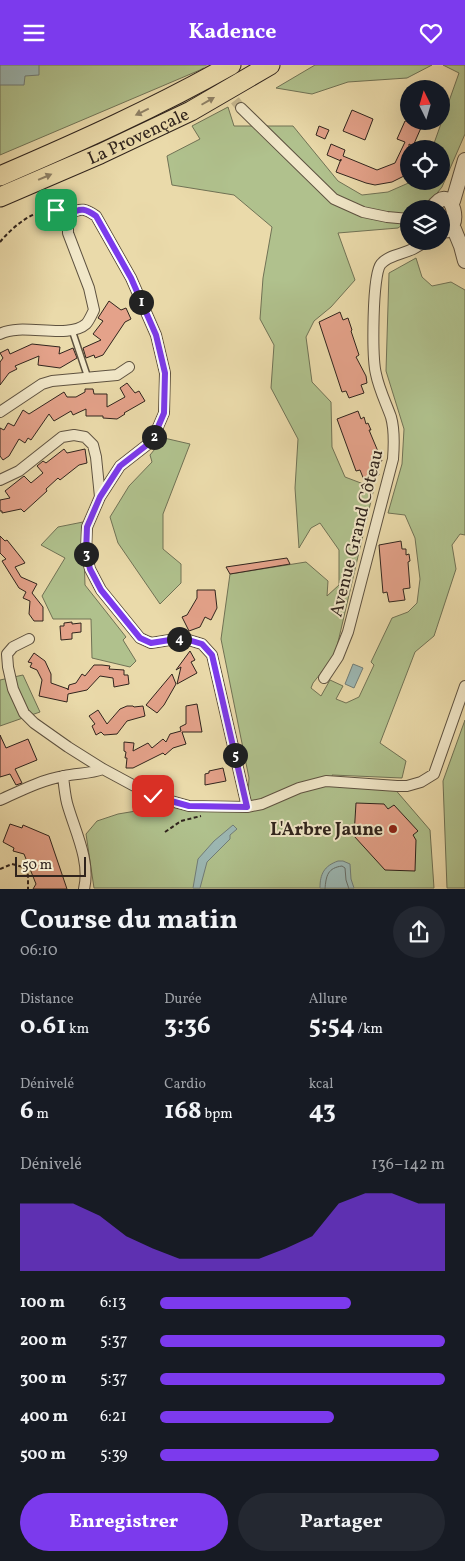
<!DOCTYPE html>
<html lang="fr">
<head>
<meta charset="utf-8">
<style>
  :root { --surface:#171b24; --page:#242831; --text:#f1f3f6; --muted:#9ea1a6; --accent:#7c3aed }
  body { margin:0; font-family:Vollkorn,serif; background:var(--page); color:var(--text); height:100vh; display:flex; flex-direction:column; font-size:19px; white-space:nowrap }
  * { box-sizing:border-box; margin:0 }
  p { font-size:16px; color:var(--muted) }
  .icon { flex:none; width:28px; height:28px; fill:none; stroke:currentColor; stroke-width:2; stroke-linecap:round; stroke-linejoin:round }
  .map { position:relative; height:824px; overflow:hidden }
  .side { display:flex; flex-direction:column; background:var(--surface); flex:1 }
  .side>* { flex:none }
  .needle { width:32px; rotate:355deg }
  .controls { position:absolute; left:400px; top:15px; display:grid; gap:10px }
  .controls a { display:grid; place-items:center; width:50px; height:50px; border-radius:50%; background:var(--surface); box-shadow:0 5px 20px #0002; font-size:25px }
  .scale { position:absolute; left:15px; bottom:12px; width:71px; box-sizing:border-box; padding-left:5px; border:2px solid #30241d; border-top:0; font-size:14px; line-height:18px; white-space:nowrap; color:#30241d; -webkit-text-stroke:4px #f1e7c8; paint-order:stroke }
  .pin { position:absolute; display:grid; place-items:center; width:42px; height:42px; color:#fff; margin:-21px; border-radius:10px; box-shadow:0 2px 8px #0006 }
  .km { position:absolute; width:25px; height:25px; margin:-12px; border-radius:50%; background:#222; color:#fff; font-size:14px; line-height:25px; text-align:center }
  .round { display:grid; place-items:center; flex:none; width:52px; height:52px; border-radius:26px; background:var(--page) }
  .overview { display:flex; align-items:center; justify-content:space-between; height:85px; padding:0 20px }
  h1 { font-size:28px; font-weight:700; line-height:38px }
  .stats { display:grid; grid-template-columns:repeat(3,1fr); gap:8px; height:85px; padding:5px 20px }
  .stats div { display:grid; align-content:center }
  .stats b { font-size:25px; font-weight:700 }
  .stats small { font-size:14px; font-weight:400 }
  .stats p { font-size:14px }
  .chart { height:140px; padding:10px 20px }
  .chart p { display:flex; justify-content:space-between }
  .chart svg { width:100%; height:90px; margin-top:5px; fill:var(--accent); opacity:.7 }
  .primary-button { display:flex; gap:10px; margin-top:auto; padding:10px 20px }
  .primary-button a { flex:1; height:58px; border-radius:30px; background:var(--accent); color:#fff; font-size:20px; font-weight:700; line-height:58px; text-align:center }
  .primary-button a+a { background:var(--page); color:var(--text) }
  ul { padding:0 20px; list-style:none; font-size:16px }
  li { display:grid; grid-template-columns:80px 60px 1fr; align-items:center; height:38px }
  li i { height:12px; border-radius:6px; background:var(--accent) }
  header { display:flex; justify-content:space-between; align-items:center; height:65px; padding:0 20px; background:var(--accent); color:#fff; font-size:22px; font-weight:700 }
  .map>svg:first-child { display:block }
  .green { fill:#b0c18d; stroke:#707255 }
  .water { fill:#9cb8b4; stroke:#717d78 }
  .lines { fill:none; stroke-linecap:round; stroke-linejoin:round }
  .shore { stroke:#666e68; stroke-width:1 }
  .building { fill:#e4a28a; stroke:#30241d }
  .minor-tunnel { stroke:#c5b68e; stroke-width:10; stroke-dasharray:10 5; stroke-linecap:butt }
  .service-casing { stroke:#5e5240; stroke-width:8 }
  .minor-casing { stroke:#5e5240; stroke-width:12 }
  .tertiary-casing { stroke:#5e5240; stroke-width:16 }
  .motorway-casing { stroke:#30241d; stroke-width:21 }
  .path { stroke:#30241d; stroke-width:2; stroke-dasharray:4 2.5; stroke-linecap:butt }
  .service { stroke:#f1e7c8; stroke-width:5 }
  .minor { stroke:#f1e7c8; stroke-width:10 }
  .tertiary { stroke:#f1e7c8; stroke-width:14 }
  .motorway { stroke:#eadaaa; stroke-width:19 }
  .oneway { fill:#8d7f64 }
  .route-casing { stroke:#fff; stroke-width:10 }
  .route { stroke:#7c3aed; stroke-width:6 }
  .poi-dot { fill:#8f2418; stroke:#f1e7c8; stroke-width:2 }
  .labels { text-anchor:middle; stroke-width:4; stroke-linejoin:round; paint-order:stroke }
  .street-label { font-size:18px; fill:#30241d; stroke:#f1e7c8 }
  .poi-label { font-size:18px; font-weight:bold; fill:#30241d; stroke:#f1e7c8; text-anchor:end }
</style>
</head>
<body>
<header><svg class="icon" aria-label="menu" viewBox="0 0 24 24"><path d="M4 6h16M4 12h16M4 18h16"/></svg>Kadence<svg class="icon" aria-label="heart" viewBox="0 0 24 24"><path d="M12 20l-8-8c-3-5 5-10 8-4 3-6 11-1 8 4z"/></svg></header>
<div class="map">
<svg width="465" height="824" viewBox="0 0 465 824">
  <rect width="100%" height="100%" fill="#eadaaa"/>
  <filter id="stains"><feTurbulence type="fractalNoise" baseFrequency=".004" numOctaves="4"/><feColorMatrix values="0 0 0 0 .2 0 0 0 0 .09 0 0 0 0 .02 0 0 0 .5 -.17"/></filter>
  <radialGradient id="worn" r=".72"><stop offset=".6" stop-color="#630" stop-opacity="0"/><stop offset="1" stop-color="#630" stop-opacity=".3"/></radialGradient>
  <!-- green -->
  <path class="green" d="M0,0H209L200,5L0,90Z
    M315,0H432L407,13L348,17L312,29L276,23Z
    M443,0H465V69L442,122L424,144H409V155L398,163L338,168L355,215L331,242L314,256L306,272L312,317L331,337L332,382L345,412L374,423L335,590L313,618L311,623L321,631L330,615L343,621L336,634L346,638L359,632L374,600L371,597L392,553L408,547L417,538L420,514L415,473L405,450L388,448L402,399L404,364L386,306L389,208L416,193L422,212L432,221L451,217L465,225V470L460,469L452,480L456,504L434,571L415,587L380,678L406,696L402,713L332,710L335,720L393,722L430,765L434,823H94L86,769L97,756L118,749L160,742L247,746L249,713L221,574L230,509L306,497L328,516L327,531L339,520V485L320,458L311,463L299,483L295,423L298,374L271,323L274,280L260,254L263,213L272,162L234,130L172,120L167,91L200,74L192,61L228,42L234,61H293L338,116L362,130L388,127L413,116H441V84H432L459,8Z
    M164,373L190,379L163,449V484L181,499V518L160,539L118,478L110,452L129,421L152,397L150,390Z
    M83,457L85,520L126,572L123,575L136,596L130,602L92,593L91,554H53L42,531L65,493L41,480L58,462Z
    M23,610L40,647L0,661V615Z
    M465,655V823H447L443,716Z"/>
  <!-- water -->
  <path class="water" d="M0,0H39V10L25,11L24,20H0Z
    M353,599L363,603L354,623L345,619Z
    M233,760L237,764L230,770V774L207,797L200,823H193L198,794L214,776Z
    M338,796H343L350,799L351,814L354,823H320C320,809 324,801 338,796Z"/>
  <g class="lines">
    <!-- shore -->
    <path class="shore" d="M325,824C326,810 328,803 342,801L345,803L346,815L349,824"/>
  </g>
  <!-- building -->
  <path class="building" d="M352,45L373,54L365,75L343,66Z
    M405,56H424L413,81L409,79V106L404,111L392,117L375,120L366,118L336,107L341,94V96L327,90L331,79L345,85L343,91L377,105L395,98L405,77L397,74Z
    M319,61L329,65L325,74L316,70Z
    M109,236L121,245L126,243L131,254L125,257L103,290L95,293L94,290L86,293L83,283L101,275L93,269L103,256L98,253Z
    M340,247L343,255L348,253L352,265L351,266L359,290L356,292L366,311L367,318L361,320L364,328L349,333L346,326L342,327L319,257Z
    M32,279L60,282L59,289L73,283L77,293L60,303L38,300L39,291L15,301L17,304L9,308L0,320V297L3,293L0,288L8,284L10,289Z
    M127,318L135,328L139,326L145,336L124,348L125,349L117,354L103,353V351H86V344L73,350L71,346L54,356L49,349L31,375L28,373L25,378L19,374L9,391L3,395L0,391V363L4,365L8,358L14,361L23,345L29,349L64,327L67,332H76L85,327V324H93L94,329H107V342L125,332L120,323Z
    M358,346L361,354L364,352L366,359L368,358L371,365H369L382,396L375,399L379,410L364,415L360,405L356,406L337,354Z
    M64,384L67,388L85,384L87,398L79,400L60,415L58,413L46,424L47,426L24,447L21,444L2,448V446H0V435L10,433L5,426L24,411L31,418L43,408L37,401L43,396L46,398Z
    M0,471L5,476L7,475L23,495L25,498L15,502L21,512L37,519L32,528L43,542V556H34L29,549L30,536L23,533L26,527L19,523L2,496L6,494L0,488Z
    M401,476L402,484H406V490L409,489L410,496L408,497L410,523L403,524L405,535L389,537L387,527L383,528L379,480Z
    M287,493L290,499L230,509L226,502Z
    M197,525H215L217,543L211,555L205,552L200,562L189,566L182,552L187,550L197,533Z
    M72,557V559L81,558V567L72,568V574L61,575L60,561H64V558Z
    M190,586L195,595L191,597L197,608L177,619L181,602L176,605Z
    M34,588L45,596L51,609V618L68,624V625L69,620L76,618L82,609L85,611L94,600H102L110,601L109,604L124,605V610H128L129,619L114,622L113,613L100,611L87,625L68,629L67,637L39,631L42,615L37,605L30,602L32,598L28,597Z
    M172,609L176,619L164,640L157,648L146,640Z
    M197,639L202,667H182L186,679L173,683L165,690L163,688L133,703H126L127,693H125L126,687L124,686V677L134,678L133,686L148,678L152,683L163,674L166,677L170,669L181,666L180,662L186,659V641Z
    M127,641H133L134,642L143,641L145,651L127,656L117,669L104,670L101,667L96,670L92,661L95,659L89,651L98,645L107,659L120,644Z
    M0,670L6,683L28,674L37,695L15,704L22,718L16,720L10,709L0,712Z
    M223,703L226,716L205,720V709L209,708V706Z
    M356,738L384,739L388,744L394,740L418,766L413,770L416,775L415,806L385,805L354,771Z
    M10,759L22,763L23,760L49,771L67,824H33L36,819L24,789L13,786L14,783L3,777Z"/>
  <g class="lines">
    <!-- minor-tunnel -->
    <path class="minor-tunnel" d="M207,0L241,43"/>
    <defs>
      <path id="service" d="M72,265L88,313"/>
      <path id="minor" d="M241,43L334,134L363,147L387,152L409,154
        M0,269C21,257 68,275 86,259C89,256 92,249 94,245L89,223L68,168V160L70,149C81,142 86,144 96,151L131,213L156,270L165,308L164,348L152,376L120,401L100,432L87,462L86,488L90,504L101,525L140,573L151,578L182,573L202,579L212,590L247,742
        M0,347L42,319L52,316L117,310L129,302
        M0,415L19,406L62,372L74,370L85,372L93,380L96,392L100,432
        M29,574L13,582L7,589L8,602L13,624L24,648L34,658L68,682L103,704L153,731L189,741L247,742L262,739L299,723L326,716L397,721H407L421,717L434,709L465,621
        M324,613L338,592L348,567L393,394C394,381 395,366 391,352C386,338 379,324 376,309C372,293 372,209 381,199C391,187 411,190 425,176
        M63,711C64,720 65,730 67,738C74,764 91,796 84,824
        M0,735C20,726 41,715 64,711C77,708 90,709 103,704"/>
      <path id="tertiary" d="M453,136L465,95
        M432,144C453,110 465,172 441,165
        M454,164L461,181L465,196"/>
      <g id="motorway">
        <path d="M0,111C79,77 157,42 231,0"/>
        <path id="s1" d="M0,132L100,89L191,46L270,0"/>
      </g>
    </defs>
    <!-- service casing -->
    <use href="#service" class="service-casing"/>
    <!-- minor casing -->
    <use href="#minor" class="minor-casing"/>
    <!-- tertiary casing -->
    <use href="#tertiary" class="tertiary-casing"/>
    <!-- motorway casing -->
    <use href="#motorway" class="motorway-casing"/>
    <!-- path -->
    <path class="path" d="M0,177C14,160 38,140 61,147
      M165,767L181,756L201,751
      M0,804L12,799L23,802L28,810V824"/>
    <!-- service -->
    <use href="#service" class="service"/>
    <!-- minor -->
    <use href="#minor" class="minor"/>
    <!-- tertiary -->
    <use href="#tertiary" class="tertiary"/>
    <!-- motorway -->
    <use href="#motorway" class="motorway"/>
  </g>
  <!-- one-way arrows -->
  <defs><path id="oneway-solid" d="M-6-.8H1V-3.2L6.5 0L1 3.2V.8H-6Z" transform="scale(1.25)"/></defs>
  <g class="oneway">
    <use href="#oneway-solid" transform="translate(208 36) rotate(-30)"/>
    <use href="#oneway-solid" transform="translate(142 47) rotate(154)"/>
    <use href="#oneway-solid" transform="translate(45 112) rotate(-23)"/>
  </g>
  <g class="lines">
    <defs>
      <path id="route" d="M56,145L70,149C81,142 86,144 96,151L131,213L156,270L165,308L164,348L152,376L120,401L100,432L87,462L86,488L90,504L101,525L140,573L151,578L182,573L202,579L212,590L247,742L189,741L153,731"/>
    </defs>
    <!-- route casing -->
    <use href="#route" class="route-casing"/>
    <!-- route -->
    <use href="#route" class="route"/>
  </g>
  <!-- markers -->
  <circle class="poi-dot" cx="393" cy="764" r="5"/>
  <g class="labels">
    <!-- street labels -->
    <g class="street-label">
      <text dy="6" stroke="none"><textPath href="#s1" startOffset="151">La Provençale</textPath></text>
      <text transform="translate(356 468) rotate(-76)" y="6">Avenue Grand Côteau</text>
    </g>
    <!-- poi labels -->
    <g class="poi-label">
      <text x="383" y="770">L'Arbre Jaune</text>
    </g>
  </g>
  <rect width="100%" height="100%" filter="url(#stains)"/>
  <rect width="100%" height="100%" fill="url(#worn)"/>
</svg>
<div class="controls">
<a><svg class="needle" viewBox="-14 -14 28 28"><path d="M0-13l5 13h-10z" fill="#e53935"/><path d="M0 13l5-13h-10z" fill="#9ea1a6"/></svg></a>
<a><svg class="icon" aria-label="locate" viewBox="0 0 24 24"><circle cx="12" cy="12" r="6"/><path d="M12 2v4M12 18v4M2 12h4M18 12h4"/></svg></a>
<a><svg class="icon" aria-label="layers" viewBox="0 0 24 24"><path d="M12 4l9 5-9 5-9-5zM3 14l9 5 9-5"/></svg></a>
</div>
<div class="scale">50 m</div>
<div class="pin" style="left:56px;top:145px;background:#1e9e55"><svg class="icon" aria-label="arrive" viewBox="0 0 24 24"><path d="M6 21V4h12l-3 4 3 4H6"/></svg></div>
<div class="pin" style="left:153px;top:731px;background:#d93025"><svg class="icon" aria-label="check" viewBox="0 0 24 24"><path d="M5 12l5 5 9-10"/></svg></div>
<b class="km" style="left:141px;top:237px">1</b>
<b class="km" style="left:154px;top:372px">2</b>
<b class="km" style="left:86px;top:489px">3</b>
<b class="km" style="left:179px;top:574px">4</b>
<b class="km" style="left:235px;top:690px">5</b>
</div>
<section class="side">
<div class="overview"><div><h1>Course du matin</h1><p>06:10</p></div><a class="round"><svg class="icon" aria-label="share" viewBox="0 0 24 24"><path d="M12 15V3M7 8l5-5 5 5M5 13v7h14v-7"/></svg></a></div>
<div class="stats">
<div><p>Distance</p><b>0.61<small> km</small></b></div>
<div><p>Durée</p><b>3:36</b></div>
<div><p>Allure</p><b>5:54<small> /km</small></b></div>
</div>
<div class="stats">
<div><p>Dénivelé</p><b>6<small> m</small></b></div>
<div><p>Cardio</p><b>168<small> bpm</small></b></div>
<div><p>kcal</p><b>43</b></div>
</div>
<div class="chart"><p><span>Dénivelé</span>136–142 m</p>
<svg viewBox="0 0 160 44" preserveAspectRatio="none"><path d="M0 44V11L10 11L20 11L30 17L40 27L50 33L60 38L70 38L80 38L90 38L100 33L110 27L120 11L130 6L140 6L150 11L160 11V44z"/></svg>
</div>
<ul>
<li><b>100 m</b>6:13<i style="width:67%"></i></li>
<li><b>200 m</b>5:37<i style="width:100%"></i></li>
<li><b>300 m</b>5:37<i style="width:100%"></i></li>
<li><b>400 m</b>6:21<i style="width:61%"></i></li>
<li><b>500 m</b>5:39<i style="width:98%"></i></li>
</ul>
<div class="primary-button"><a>Enregistrer</a><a>Partager</a></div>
</section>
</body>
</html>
